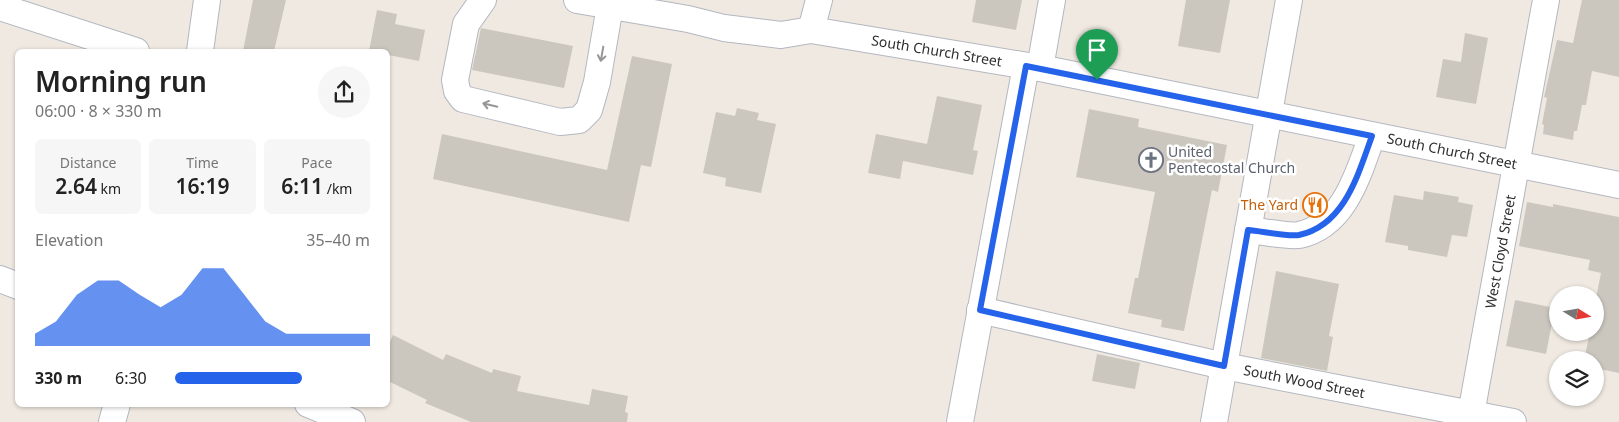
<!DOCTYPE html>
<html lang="en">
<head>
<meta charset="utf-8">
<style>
  :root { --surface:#fff; --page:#f6f6f6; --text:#222; --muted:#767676; --accent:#2563eb }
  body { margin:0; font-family:"Noto Sans",sans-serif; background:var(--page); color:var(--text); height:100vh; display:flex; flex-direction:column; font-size:19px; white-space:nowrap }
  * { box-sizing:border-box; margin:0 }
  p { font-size:16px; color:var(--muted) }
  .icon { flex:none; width:28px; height:28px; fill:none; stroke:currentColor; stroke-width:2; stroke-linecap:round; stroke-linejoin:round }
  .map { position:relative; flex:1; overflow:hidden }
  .panel { position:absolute; left:15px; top:49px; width:375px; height:358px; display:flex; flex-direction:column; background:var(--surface); border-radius:8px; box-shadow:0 1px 4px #0004 }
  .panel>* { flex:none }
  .needle { width:32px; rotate:101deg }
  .buttons { position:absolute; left:1549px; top:286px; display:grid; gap:10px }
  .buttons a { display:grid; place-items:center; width:55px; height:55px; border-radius:50%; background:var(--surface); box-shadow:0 1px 4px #0004; font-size:25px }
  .pin { position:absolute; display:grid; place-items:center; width:42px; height:42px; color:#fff; margin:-51px -21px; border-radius:50% 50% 50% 0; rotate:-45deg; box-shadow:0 0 5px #0007 }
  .pin .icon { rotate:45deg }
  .round { display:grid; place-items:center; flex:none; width:52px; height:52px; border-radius:26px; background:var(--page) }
  .head { display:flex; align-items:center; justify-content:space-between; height:85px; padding:0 20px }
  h1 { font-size:28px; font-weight:600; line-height:38px }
  .stats { display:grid; grid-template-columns:repeat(3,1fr); gap:8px; height:85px; padding:5px 20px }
  .stats div { display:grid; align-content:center; border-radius:8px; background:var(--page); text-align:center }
  .stats b { font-size:21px; font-weight:600 }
  .stats small { font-size:14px; font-weight:400 }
  .stats p { font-size:14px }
  .chart { height:140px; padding:10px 20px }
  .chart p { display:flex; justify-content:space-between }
  .chart svg { width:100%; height:90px; margin-top:5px; fill:var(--accent); opacity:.7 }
  ul { padding:0 20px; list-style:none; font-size:16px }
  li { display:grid; grid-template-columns:80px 60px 1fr; align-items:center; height:38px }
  li i { height:12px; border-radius:6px; background:var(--accent) }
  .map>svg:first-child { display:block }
  .building { fill:#cbc7bf }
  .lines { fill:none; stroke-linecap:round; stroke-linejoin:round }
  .minor-casing { stroke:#b4b7c1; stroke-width:28 }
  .minor { stroke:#fff; stroke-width:26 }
  .oneway { stroke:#969696 }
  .route-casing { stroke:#fff; stroke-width:10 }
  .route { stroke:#2563eb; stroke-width:6 }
  .labels { text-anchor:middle; stroke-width:5; stroke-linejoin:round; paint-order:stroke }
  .street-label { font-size:14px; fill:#2e2e2e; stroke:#fff }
  .worship-label { font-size:14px; fill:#5b616d; stroke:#fff; text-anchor:start }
  .food-label { font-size:14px; fill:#c56008; stroke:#fff; text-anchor:end }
</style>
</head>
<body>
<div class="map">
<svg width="1619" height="422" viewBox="0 0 1619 422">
  <rect width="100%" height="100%" fill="#efe9e1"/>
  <!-- building -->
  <path class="building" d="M253,0H286L274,51H243Z
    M976,0H1022L1016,30L972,22Z
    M1186,0H1230L1220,53L1178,46Z
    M1582,0H1619V77L1592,71L1586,105H1582L1577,131H1574L1573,140L1543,134L1544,125L1542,124L1547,98L1544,97L1557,40L1573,43Z
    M377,10L397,14L395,24L425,30L419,61L388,55V51H369Z
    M481,28L573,46L564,88L472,70Z
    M1465,33L1488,38L1476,104L1436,97L1443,59L1461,62Z
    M632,56L672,64L651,167L641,165L629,222L433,179L442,134L607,170Z
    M937,96L982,105L973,150L978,151L973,175L903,161L900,179L868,173L876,134L927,144Z
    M737,108L759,113L757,120L776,124L761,193L725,186L726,178L703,173L716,112L735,116Z
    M1089,109L1139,119L1138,127L1227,145L1218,192L1212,190L1184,331L1161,327L1162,320L1128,313L1135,278H1138L1155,192L1076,177Z
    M1424,191L1459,197L1458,202L1473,205L1467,237L1452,235L1447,257L1408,250V246L1385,242L1394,195L1423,200Z
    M1527,202L1553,207V204L1619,217V373L1595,368V360H1584L1590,332H1595V303L1601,273L1588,270L1590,260L1519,246Z
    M1276,271L1339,284L1329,336L1333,337L1327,371L1261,358Z
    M1515,300L1555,308L1546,354L1506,346Z
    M393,335L443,360L446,354L492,373L493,369L521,376L517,391L589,405L592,389L628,396L625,412L628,413L627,422H471L425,403L427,400L388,381V346Z
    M1097,354L1140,363L1135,389L1092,381Z"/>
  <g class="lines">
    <defs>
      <g id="minor">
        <path d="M483,0L466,24L455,80L457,91L463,99L560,122L579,120L589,110L597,82L610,6"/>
        <path id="s1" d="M577,0L688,19L724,28L781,35L811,30L1040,68L1619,185"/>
        <path d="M0,7L136,51"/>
        <path d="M811,30L819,0"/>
        <path d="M200,51L207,0"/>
        <path d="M1040,68L1052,0"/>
        <path d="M1248,230C1261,231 1288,237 1299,235C1345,225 1358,174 1372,136"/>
        <path d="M0,279L18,286"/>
        <path id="s2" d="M980,310L1224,366L1513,422"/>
        <path d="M308,404L352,422"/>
        <path id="s3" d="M1471,414L1546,0"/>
        <path d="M112,422L117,404"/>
        <path d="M960,422L1026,66"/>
        <path d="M1214,422L1289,0"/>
      </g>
    </defs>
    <!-- minor casing -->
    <use href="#minor" class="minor-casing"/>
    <!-- minor -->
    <use href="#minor" class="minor"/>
  </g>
  <!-- one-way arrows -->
  <defs><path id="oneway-shaft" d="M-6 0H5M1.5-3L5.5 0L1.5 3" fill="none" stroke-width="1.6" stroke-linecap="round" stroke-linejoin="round" transform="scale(1.25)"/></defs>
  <g class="oneway">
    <use href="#oneway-shaft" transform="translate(602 54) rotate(100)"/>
    <use href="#oneway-shaft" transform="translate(490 105) rotate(-167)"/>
  </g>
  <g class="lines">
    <defs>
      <path id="route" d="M1026,66L1372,136C1358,174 1345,225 1299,235C1288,237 1261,231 1248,230L1224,366L980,310Z"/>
    </defs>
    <!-- route casing -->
    <use href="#route" class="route-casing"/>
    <!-- route -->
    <use href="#route" class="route"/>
  </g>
  <!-- icons -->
  <defs>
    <symbol id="church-ring" viewBox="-11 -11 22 22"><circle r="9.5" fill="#fff" stroke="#6b7280" stroke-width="1.5"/><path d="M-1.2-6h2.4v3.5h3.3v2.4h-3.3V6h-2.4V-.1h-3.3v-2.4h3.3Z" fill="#6b7280"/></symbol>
    <symbol id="restaurant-ring" viewBox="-11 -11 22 22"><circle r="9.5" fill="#fff" stroke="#e8710a" stroke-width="1.5"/><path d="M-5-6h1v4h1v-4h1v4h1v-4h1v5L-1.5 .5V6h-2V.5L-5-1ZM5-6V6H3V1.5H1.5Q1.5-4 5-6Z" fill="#e8710a"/></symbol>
  </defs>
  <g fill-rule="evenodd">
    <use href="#church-ring" x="1137" y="146" width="28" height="28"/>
    <use href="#restaurant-ring" x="1301" y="191" width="28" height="28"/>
  </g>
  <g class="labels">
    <!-- street labels -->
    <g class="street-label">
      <text dy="5" stroke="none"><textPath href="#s1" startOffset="365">South Church Street</textPath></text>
      <text dy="5" stroke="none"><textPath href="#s1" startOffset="890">South Church Street</textPath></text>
      <text dy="5" stroke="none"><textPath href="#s3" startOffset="165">West Cloyd Street</textPath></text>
      <text dy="5" stroke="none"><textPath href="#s2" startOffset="332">South Wood Street</textPath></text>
    </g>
    <!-- worship labels -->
    <g class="worship-label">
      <text x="1168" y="157">United<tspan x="1168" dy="16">Pentecostal Church</tspan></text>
    </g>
    <!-- food labels -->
    <g class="food-label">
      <text x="1298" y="210">The Yard</text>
    </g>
  </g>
</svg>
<div class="buttons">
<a><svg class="needle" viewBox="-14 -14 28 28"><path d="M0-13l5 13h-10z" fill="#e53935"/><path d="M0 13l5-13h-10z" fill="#767676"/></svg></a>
<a><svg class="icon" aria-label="layers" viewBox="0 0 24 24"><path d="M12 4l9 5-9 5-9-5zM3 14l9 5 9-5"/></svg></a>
</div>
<div class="pin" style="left:1097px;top:80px;background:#1e9e55"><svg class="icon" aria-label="arrive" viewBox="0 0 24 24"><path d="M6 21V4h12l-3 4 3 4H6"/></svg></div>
<section class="panel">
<div class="head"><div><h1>Morning run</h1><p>06:00 · 8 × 330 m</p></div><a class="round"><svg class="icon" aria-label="share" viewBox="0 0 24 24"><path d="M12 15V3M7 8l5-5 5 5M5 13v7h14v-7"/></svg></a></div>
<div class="stats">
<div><p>Distance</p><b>2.64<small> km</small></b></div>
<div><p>Time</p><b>16:19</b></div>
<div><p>Pace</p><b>6:11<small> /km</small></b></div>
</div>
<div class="chart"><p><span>Elevation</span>35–40 m</p>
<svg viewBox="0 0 160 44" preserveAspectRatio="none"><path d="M0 44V38L10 32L20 19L30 12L40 12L50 19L60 25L70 19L80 6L90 6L100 19L110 32L120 38L130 38L140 38L150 38L160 38V44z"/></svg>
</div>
<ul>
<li><b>330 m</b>6:30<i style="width:65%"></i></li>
</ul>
</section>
</div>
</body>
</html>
